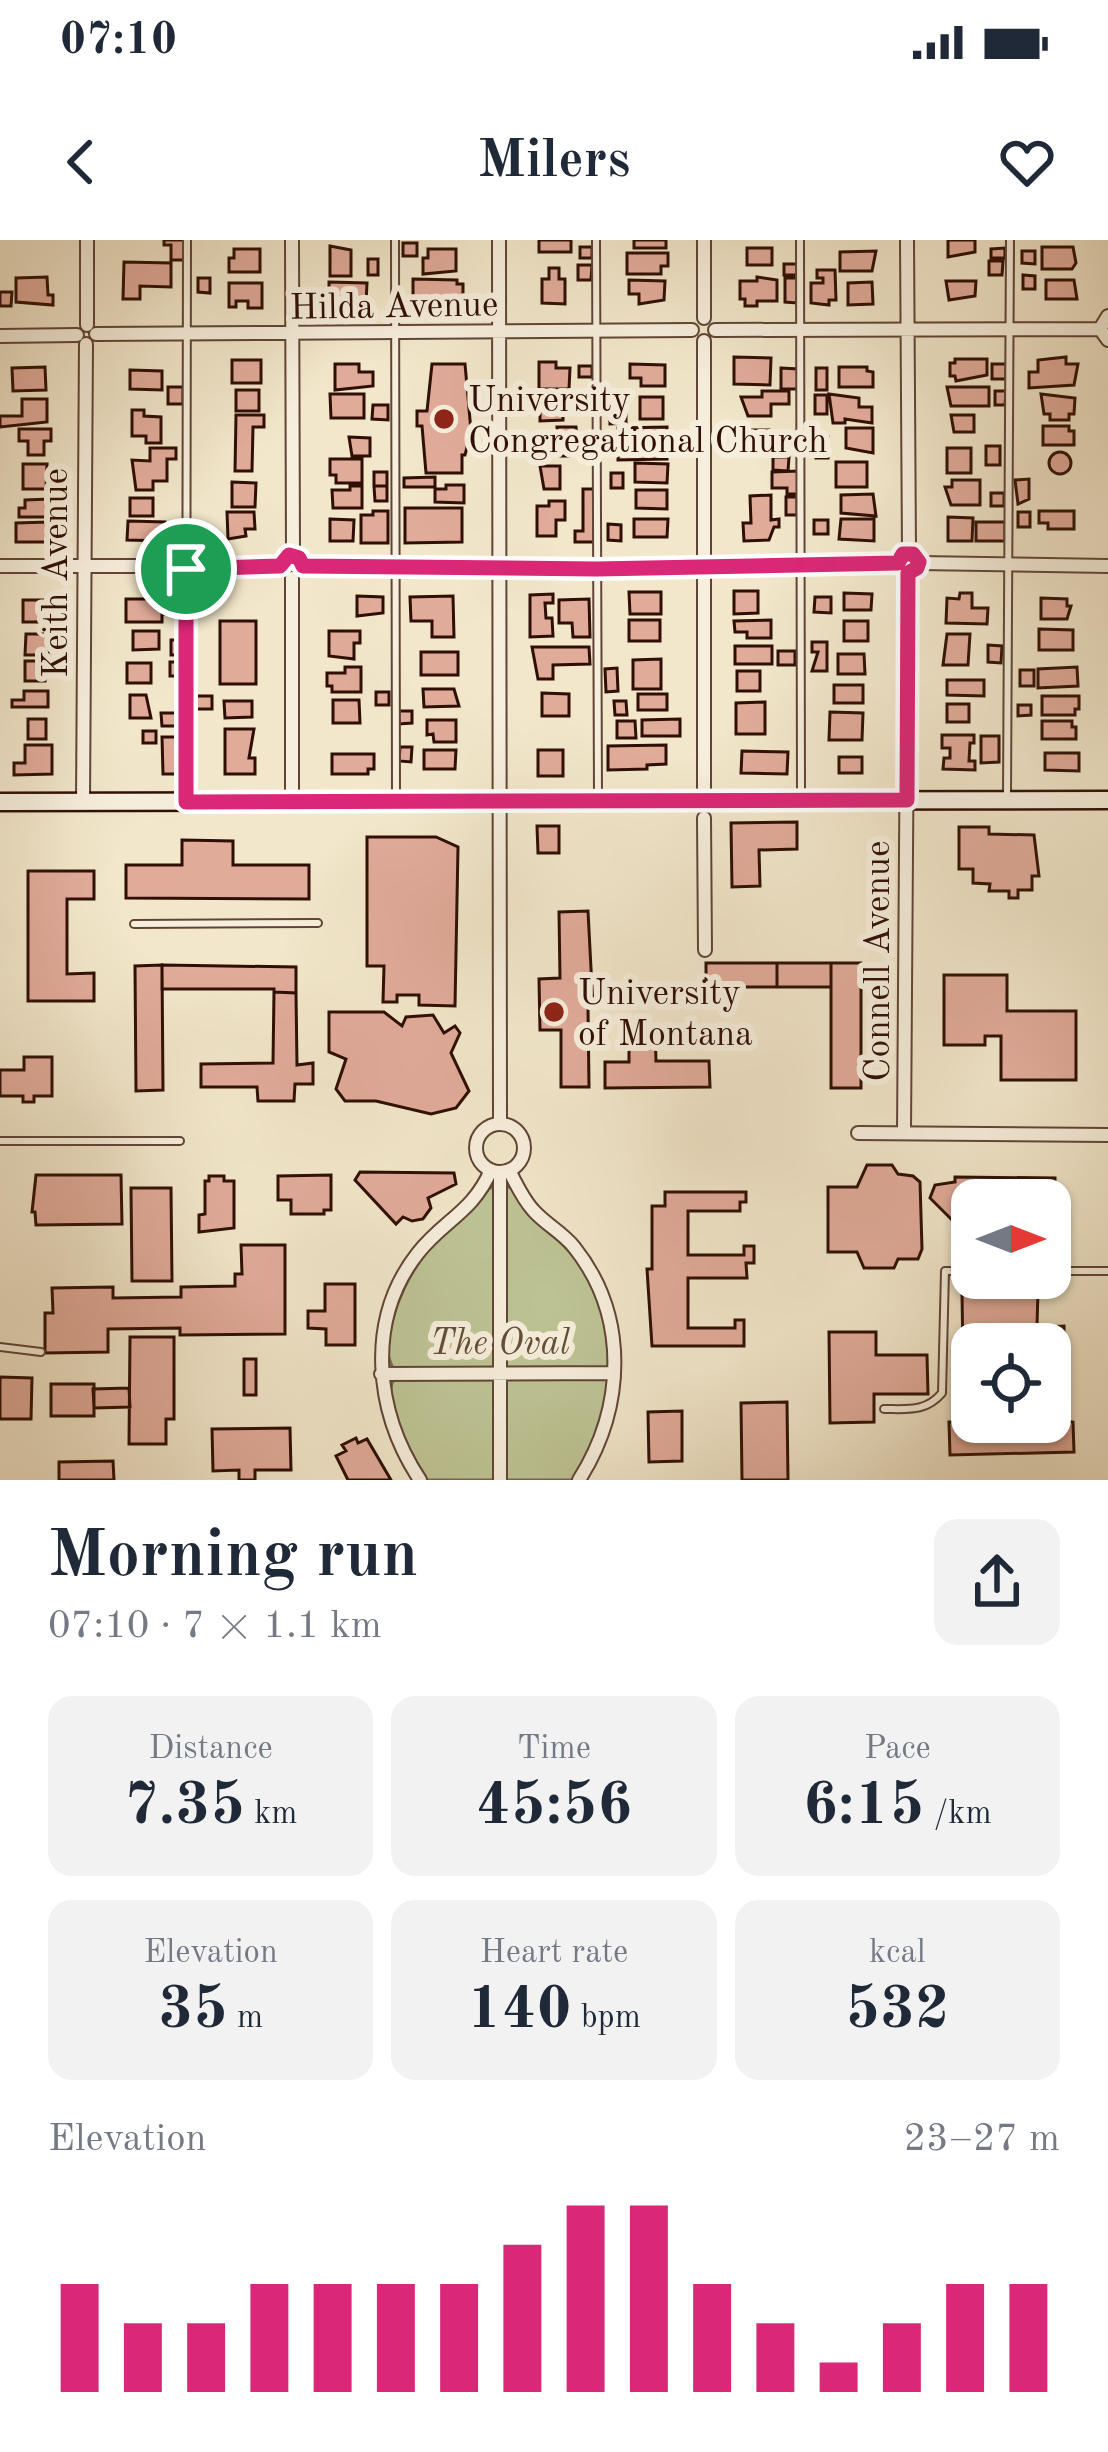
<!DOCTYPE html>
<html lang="en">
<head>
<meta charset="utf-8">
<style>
  :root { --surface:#fff; --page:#f2f2f3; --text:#1f2937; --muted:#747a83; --accent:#db2777 }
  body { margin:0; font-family:"Old Standard TT",serif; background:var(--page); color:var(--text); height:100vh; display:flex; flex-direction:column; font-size:45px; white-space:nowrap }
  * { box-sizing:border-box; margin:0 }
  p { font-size:39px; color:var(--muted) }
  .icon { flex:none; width:66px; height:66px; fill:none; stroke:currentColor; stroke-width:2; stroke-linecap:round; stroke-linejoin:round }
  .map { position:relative; height:1240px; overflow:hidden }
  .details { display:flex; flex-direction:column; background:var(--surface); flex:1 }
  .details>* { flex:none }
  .needle { width:78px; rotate:90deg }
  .fabs { position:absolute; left:951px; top:939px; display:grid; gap:24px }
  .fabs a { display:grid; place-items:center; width:120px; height:120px; border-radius:24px; background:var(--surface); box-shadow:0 3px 9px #0004; font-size:60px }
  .pin { position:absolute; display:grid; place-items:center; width:102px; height:102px; color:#fff; margin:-51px; border:6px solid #fff; border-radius:50%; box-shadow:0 3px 12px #0007 }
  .round { display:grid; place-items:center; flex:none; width:126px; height:126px; border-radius:24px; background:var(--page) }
  .overview { display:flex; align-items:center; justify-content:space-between; height:204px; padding:0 48px }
  h1 { font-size:66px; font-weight:600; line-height:90px }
  .stats { display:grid; grid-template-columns:repeat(3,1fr); gap:18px; height:204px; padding:12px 48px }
  .stats div { display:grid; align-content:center; border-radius:24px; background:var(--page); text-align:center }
  .stats b { font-size:60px; font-weight:600 }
  .stats small { font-size:33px; font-weight:400 }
  .stats p { font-size:33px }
  .chart { height:336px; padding:24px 48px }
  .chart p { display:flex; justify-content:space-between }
  .chart svg { width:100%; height:216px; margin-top:12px; stroke:var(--accent); stroke-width:6 }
  .status { display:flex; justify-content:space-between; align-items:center; height:84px; padding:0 60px; background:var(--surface); direction:ltr }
  .status svg { height:33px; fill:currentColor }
  header { display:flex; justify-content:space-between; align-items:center; height:156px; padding:0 48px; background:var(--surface); font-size:54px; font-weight:600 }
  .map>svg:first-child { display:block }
  .green { fill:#bec495; stroke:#766a4c; stroke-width:3 }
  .building { fill:#e1ab9a; stroke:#2f0f04; stroke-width:3 }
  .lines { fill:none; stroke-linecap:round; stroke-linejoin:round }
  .lane-casing { stroke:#604536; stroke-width:10 }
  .street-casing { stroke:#604536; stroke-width:16 }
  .secondary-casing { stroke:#2f0f04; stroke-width:21 }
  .lane { stroke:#f7efdd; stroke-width:6 }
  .street { stroke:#f7efdd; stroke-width:12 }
  .secondary { stroke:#f7efdd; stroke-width:16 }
  .route-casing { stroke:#fff; stroke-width:24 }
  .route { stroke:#db2777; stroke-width:15 }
  .poi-dot { fill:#8f2418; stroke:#f7efdd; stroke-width:4.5 }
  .labels { text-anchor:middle; stroke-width:12; stroke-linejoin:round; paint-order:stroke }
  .street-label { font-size:36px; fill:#2f0f04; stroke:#f7efdd }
  .poi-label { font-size:36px; fill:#2f0f04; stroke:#f7efdd; text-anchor:start }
  .park-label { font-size:36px; font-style:italic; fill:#614e37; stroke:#f7efdd }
</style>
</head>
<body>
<div class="status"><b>07:10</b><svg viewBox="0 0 49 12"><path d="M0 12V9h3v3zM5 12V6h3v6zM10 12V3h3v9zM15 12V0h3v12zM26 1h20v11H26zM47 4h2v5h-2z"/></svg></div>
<header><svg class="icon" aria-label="back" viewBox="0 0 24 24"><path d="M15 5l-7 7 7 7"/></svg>Milers<svg class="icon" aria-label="heart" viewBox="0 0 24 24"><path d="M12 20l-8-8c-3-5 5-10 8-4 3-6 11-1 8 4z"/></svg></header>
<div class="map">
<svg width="1108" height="1240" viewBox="0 0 1108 1240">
  <rect width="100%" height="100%" fill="#f2e7cb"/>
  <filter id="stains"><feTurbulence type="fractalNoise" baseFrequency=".00167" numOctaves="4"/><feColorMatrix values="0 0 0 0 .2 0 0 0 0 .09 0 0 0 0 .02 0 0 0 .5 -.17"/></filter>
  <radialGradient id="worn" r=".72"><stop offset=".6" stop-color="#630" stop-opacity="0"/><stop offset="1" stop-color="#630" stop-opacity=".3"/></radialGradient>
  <!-- green -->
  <path class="green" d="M512,947L585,1029L604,1073L610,1120L604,1137L610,1144L600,1191L574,1240H425C412,1216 379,1161 395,1137C394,1126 388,1122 388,1111C390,1067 412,1024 443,994C460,978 475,968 489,948Z"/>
  <!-- building -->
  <path class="building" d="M164,0H184V20H171V5H164Z
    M539,0H571V12H539Z
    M634,0H666V8H634Z
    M948,0H975V12L948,17Z
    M403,3H417V16H403Z
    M330,6L351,10V36H330Z
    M580,7H592V18H580Z
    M1042,7H1073L1076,23L1072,29H1042Z
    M747,8H772V25H747Z
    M1005,8V18H991V9Z
    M234,9H260V32H229V18H234Z
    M428,9H456V31L423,34V18H428Z
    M876,11L872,31H840V12Z
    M1022,11H1035V24L1022,23Z
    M627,13H668V26H661V34H627Z
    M368,19H378V35H368Z
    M989,21H1003L1002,35H989Z
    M124,22L171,23V47L140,46V59H123Z
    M784,24H798V35H784Z
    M578,25H592L591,40H578Z
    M549,28H559V39H565V64L542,63V39H549Z
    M817,30H835L836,60H829V65L811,63V43H823V38H817Z
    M1023,35L1035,36V49H1023Z
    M47,37L48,55H53V65L16,62V38Z
    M757,37L777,40V61H757V66H745V59H740V41H757Z
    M198,38H210V53L198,52Z
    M785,38H798L797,63L785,62Z
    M413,39L457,40V44H463V59H458V63H443V57H413Z
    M629,40L665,41L664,60L639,64V54H629Z
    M1046,40H1074L1077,59H1046Z
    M946,41H976L975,56L949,60Z
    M329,42L367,43L366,63L329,62Z
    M872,42L873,64L848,65V43Z
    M229,43H262V68H248V61H236V67H229Z
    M0,52H12L11,66H0Z
    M734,117L771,118L770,145L734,144Z
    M1066,117V124H1078L1074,145L1029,148V132H1038V120Z
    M955,119H987V135L956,141L955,136H950V123H955Z
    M232,120H261V143H232Z
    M539,122H556V128H570L569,149H539Z
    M335,124H359V132H373V146L335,150Z
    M432,124H465L471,191L465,215H462V233H426L422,186H417V171H427Z
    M630,124L665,125V146H641V138H630Z
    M992,124H1006V139H992Z
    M579,126H592V137H579Z
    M45,127L46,150L13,151L12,128Z
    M839,127H867V131L873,132V147H839Z
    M781,128L798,129V149H781Z
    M816,128H827V150H816Z
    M130,130L162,131V150L130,149Z
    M168,147H183V164H168Z
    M947,147H989V166H951Z
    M236,150H259V171H236Z
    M762,151H789V164H771V176H748L741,157H762Z
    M995,151H1006L1005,165H995Z
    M330,154H364V178H331Z
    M540,154H561L557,170H563V180L540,181Z
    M829,154L859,158V167H872V183L845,179V183H833Z
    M1041,154L1075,158L1074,174H1069V180H1050V174H1044Z
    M815,155H827V174H815Z
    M640,157H663V179H640Z
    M22,159H47V182L0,187V176H22Z
    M373,165H388V180L372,179Z
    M626,166V183L610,184V167Z
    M132,170H144V176L161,177V203H146V196H132Z
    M236,175H264V187H253L252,231H235Z
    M951,175H974V192H954Z
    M1043,186H1069V191H1074V205H1043Z
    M557,187H576L577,204H570L571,216H549L548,211H537V197H558Z
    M667,187V219L618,220V188Z
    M846,188H873V213L846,208Z
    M19,189H51V201H44V215H28V201H19Z
    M748,190H769L773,212L747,215Z
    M349,197L370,198V216H352Z
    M816,197H828V218H816Z
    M986,206H1000V225H986Z
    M150,208H176V219H167V241H153V250H136L132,220L150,221Z
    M947,208H971V233H947Z
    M1049 223a11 11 0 1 1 22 0a11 11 0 1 1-22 0Z
    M773,217H789L788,231L773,230Z
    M330,219H362V243H336V235H330Z
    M836,222H867V247H836Z
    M635,223L668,224L667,243L635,242Z
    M23,224H47L46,249H23Z
    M540,226H560V249H544Z
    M799,231V254H787V248H772V232Z
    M374,232H387V246H374Z
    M611,233H623V248H611Z
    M435,237V247H404V238Z
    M1029,239V259L1018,264L1015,240Z
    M952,240H980V265H951L945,247H952Z
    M232,242L256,243L255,267H232Z
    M446,245H464V263L435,262V249H446Z
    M350,246H362V268H333L332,250H350Z
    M374,246H387V261H375Z
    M583,249H594V302H575V291H583Z
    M636,250H667V269L636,268Z
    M991,253H1004V266H991Z
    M873,254L876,276L841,273V255Z
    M771,255V280L779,279V287H774L769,300L744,301L743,283H751L750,256Z
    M786,257H797V275H786Z
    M130,258H153V276H130Z
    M50,259V277H19V268H25V260Z
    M549,261H565V280H556V296H537V266H549Z
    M405,268H462V302L405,303Z
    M373,271H388V303H361V275H373Z
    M1039,271H1074V289H1048V283H1039Z
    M227,272H254L255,289H245L246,296L228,299Z
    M1018,272H1030V287H1018Z
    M948,277L973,278L972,301H948Z
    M330,279L354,280L353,301H330Z
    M634,279H668L667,297H634Z
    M841,279H874V301L839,299Z
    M814,280H828V294H814Z
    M128,281L165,282L164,301L127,300Z
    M48,282V302H16V283Z
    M976,282H1005V301H976Z
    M608,284L621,285V301L608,300Z
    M734,351H758V373L734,374Z
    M629,352H661V374H630Z
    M844,353L872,354L871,370H844Z
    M960,353H972V368H988L987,384L946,383L947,358L959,359Z
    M553,354V363H545L546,378H552L553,396L530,397V355Z
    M153,355H172V374H162V382H126V359H153Z
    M357,356L383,357V373L357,376Z
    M453,356L454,397H432V381H411L410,357Z
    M815,357H831V373L814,372Z
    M1041,358L1067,359V366H1071L1067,379H1041Z
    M589,359L590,397H573L572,383H559V360Z
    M23,360H43V372H49V382H23Z
    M629,380H660V401H629Z
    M771,380V398H747V392H735L734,381Z
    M220,381H256V444H220Z
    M844,381H868V401H844Z
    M1039,389L1073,390V410H1039Z
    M133,391H159V409L133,410Z
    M329,391H360V403H354V419L329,416Z
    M26,394H49L48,415H25Z
    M947,394H970L968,425H943Z
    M171,400H181L180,415H171Z
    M812,402H827V431H812L818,412H812Z
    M988,405L1002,406L1001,423L988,422Z
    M735,406H772V424H735Z
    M532,407H589L590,424L553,425V439H538Z
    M778,411H795V425H778Z
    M421,412H458V435H421Z
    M838,414H864L865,434H838Z
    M661,419V449H633V420Z
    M25,421H45V441H25Z
    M170,422H180V436H170Z
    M127,423H151V443H127Z
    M345,427H361V452H332V446H327V433H345Z
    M1077,427L1078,446L1038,448V429Z
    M617,428L618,451L606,452L605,429Z
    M1020,430H1034V446H1020Z
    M737,431H760V451H737Z
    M947,440H984V456L947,455Z
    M834,445H863V463H834Z
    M423,449H454L459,466L424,467Z
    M24,451H48V467H12V460H24Z
    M376,452H389V465H376Z
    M542,453L569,454V476H542Z
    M638,454H667V470H638Z
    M130,455H146L151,478H130Z
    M195,456H212V469H196Z
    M1042,456H1079V469H1075V475H1042Z
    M333,460H359L360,483H333Z
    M224,461H252V477L225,478Z
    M614,461H626L627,475H615Z
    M765,462V494H736V463Z
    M947,464H969V482H947Z
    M1018,465H1031V475L1018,476Z
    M399,471H412V483L399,484Z
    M830,472L863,473L862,500H829Z
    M161,473H177V486H162Z
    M28,479H46V499H28Z
    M680,479V496H642V480Z
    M427,480H456V502H434L433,494L427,495Z
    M617,481H635L636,498H617Z
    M1042,481H1072V487H1076V499H1042Z
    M225,489H254L249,518H255V534H225Z
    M143,491H156V503H143Z
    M942,495H974V503H970L969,521H975V530L943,529L944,518H950V508H942Z
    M981,496H999V522L981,523Z
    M162,497H177V510H185V534H163Z
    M25,505H52V534L14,535V523H25Z
    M666,505V524L647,525V529L608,530V506Z
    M400,507H412L411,522L399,521Z
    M424,510H456L455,529H424Z
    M538,510H563V536H538Z
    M742,511L788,512L787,534L741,533Z
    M1045,513H1079V531L1045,530Z
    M332,514H374V529H368V534H332Z
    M839,517H862V533H839Z
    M797,582V609L759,610L760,646L732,647L731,583Z
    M537,586H559V613H538Z
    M959,587H989V594L1034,595L1039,636H1032V650H1018V658H1009V651H989L990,644L973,643V629H959Z
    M367,597H436L458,607L455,766L419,765V755H397V762H383L384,726H367Z
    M182,600L233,601V625H309V659L126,658V625H182Z
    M28,631H94V659H67V734L94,733V761H28Z
    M588,671L593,767H588L589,847H561V790H540L539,739L560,738L559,672Z
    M706,723H777V747H706Z
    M777,723H831V747H777Z
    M831,723H861V848H831Z
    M162,725L163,850L136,851L135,726Z
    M162,725L296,727V753L274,752V749H162Z
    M944,735H1007V771H1076V840H1001V796H985V805H944Z
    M274,752L296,753L297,825L313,823V844H295L294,861H258L257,847H201V824L273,823Z
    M329,772H384L402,786L406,777L433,775L444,793L455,786L460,793L451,813L469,851L456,868L431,874L376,861H345L336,849L346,819L329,812Z
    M655,786L656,821H709L710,847L605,848V822H629V787Z
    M24,817H52V856H34V862H23V856H0V830H24Z
    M867,925H892L898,934L913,936L920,942L922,1009L918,1019H898L894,1028H864L857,1012H828V947H857Z
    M360,932L454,933L456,944L428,958L431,968L423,979L412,981L403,977L396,984L355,940Z
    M36,935H121L122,984L36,985L35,972H32Z
    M331,935V970H324V974H291V960H278V936Z
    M209,936H224V941H234V988L199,992V975L205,974V941H209Z
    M955,937L1055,938V959L1062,983H1050V960H972V1000L930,958L935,945L955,942Z
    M131,948H171L172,1041H132Z
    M665,952H746V962H740V971H688V1015H744V1006H754V1023H746L747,1038H688V1088H735V1080H744V1106H652L647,1029H652V966H665Z
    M241,1005H285V1094L180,1095V1088L108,1089V1112L45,1113V1073H53L52,1048L113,1047V1058L181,1057V1047L235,1046V1034H242Z
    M325,1044H355V1105H326V1089L308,1088V1071H325Z
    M1038,1051L1037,1086L1032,1088V1104H972V1117H963L962,1053Z
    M1064,1086V1181L1073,1182L1074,1212L950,1215L949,1182H957V1126L963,1125V1119H972V1182H1050V1104H1032V1088Z
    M829,1092H876V1115H927L928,1154H874V1182L830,1183Z
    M130,1097H174V1179H166V1204H129Z
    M244,1119H256V1155H244Z
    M0,1137L32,1138L31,1179H0Z
    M51,1144H94V1176H51Z
    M129,1148L130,1167L94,1168L93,1149Z
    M787,1162L788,1240H742L741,1163Z
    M682,1171V1221L649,1222L648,1172Z
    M290,1188L291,1230H255V1240H239V1230L213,1231L212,1189Z
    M356,1198L358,1203L367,1199L391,1240H348L336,1216L346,1211L342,1205Z
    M113,1221L114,1240H59V1222Z"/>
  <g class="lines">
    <defs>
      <path id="lane" d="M395,0L396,558
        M596,0L598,557
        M800,0L801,557
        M1007,557L1010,0
        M186,559L187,0
        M134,684L318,683
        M0,901H180
        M1050,1031H1108
        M0,1107L41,1112
        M884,1169C908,1169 926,1172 942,1153L945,1031H972"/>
      <path id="street" d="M87,0V85
        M292,0L293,315
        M499,0L500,883
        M907,0L909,312
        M1108,76L1100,89L1108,100
        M704,78V0
        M715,90L1100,89
        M96,94L692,90
        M0,96L77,95
        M704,101V560
        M919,323L1108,326
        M0,326H280
        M303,326L597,329L898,323
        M292,338V562
        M83,562L86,104
        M704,578L705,710
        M476 908a24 24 0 1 1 48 0a24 24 0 1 1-48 0Z
        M904,892L908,333
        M858,893L1108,895
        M509,930C516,944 523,959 533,970C545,984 562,992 574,1007C629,1076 625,1167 579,1240
        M500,932V1240
        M381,1134L614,1133
        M420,1240C375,1172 365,1080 418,1013C444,980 473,972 491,930"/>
      <path id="secondary" d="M0,562L1108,560"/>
    </defs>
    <!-- lane casing -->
    <use href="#lane" class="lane-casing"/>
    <!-- street casing -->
    <use href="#street" class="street-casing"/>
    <!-- secondary casing -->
    <use href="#secondary" class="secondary-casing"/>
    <!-- lane -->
    <use href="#lane" class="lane"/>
    <!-- street -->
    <use href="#street" class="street"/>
    <!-- secondary -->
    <use href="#secondary" class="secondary"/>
  </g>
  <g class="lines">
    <defs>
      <path id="route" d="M903,314H913L919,322L917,328L908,333L907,560L186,562V329L280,326L289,315L299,318L303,326L597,329L898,323Z"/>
    </defs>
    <!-- route casing -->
    <use href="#route" class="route-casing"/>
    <!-- route -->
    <use href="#route" class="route"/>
  </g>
  <!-- markers -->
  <g class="poi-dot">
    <circle cx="444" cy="179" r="12"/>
    <circle cx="554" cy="772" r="12"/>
  </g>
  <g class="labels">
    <!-- street labels -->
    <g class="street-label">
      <text transform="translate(394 64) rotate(-1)" y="13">Hilda Avenue</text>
      <text transform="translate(54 333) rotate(-90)" y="13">Keith Avenue</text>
      <text transform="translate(876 721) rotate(-90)" y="13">Connell Avenue</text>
    </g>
    <!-- poi labels -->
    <g class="poi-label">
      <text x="468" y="171">University<tspan x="468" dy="41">Congregational Church</tspan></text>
      <text x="578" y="764">University<tspan x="578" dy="41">of Montana</tspan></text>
    </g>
    <!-- park labels -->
    <g class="park-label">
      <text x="500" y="1114">The Oval</text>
    </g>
  </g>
  <rect width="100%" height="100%" filter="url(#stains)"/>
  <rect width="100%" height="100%" fill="url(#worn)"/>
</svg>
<div class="fabs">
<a><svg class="needle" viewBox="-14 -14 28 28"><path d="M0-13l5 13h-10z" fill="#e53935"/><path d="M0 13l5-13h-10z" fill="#747a83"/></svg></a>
<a><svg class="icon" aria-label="locate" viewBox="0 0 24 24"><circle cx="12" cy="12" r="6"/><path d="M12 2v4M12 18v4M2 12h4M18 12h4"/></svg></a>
</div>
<div class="pin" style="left:186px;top:329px;background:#1e9e55"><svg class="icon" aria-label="arrive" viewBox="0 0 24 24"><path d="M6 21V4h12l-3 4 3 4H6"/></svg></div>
</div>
<section class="details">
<div class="overview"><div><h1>Morning run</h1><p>07:10 · 7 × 1.1 km</p></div><a class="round"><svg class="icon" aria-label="share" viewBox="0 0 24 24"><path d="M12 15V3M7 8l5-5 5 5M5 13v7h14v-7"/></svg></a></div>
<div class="stats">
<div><p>Distance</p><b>7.35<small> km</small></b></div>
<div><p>Time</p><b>45:56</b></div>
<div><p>Pace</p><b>6:15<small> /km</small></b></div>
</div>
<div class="stats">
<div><p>Elevation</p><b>35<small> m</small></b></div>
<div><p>Heart rate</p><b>140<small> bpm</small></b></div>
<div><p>kcal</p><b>532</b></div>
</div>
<div class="chart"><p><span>Elevation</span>23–27 m</p>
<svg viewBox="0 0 160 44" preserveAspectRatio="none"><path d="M5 44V22M15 44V30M25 44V30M35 44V22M45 44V22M55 44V22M65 44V22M75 44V14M85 44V6M95 44V6M105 44V22M115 44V30M125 44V38M135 44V30M145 44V22M155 44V22"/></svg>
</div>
</section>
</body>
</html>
